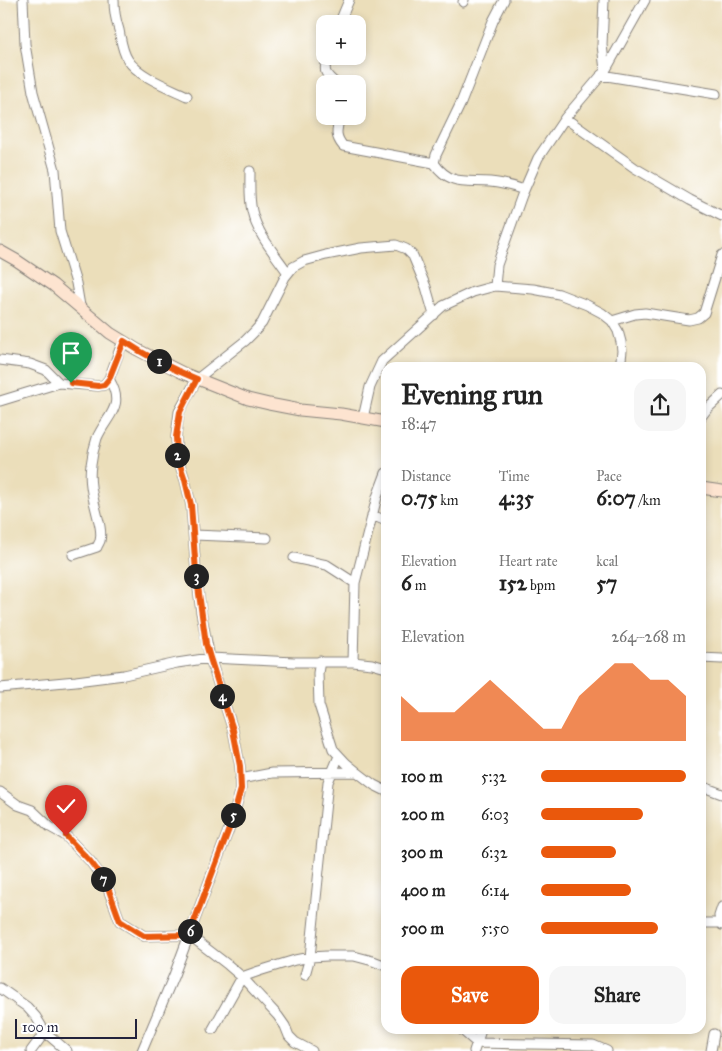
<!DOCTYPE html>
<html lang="en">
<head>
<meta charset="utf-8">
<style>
  :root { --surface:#fff; --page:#f6f6f6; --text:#222; --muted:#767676; --accent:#ea580c }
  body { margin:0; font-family:"IM FELL Great Primer",serif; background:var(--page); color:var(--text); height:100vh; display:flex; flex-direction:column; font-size:19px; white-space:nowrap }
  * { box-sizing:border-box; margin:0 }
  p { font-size:16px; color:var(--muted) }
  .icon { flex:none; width:28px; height:28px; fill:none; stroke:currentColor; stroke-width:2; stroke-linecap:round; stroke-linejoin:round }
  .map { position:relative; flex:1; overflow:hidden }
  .panel { position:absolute; left:381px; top:362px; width:325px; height:672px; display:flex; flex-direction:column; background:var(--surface); border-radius:15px; box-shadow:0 2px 8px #0003 }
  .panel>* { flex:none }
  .fabs { position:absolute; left:316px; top:15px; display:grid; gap:10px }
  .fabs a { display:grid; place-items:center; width:50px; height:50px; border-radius:10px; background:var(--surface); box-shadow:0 2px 8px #0003; font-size:25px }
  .scale { position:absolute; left:15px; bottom:12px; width:122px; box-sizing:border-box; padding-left:5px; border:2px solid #22223b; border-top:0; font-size:14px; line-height:18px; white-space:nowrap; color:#22223b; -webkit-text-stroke:4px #fff; paint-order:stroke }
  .pin { position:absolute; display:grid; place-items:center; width:42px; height:42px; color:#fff; margin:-51px -21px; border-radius:50% 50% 50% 0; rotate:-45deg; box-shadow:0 0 5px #0007 }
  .pin .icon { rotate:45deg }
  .km { position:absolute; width:25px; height:25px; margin:-12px; border-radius:50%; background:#222; color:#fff; font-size:14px; line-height:25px; text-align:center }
  .round { display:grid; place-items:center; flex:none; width:52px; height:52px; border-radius:15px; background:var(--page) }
  .summary { display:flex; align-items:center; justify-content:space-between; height:85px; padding:0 20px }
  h1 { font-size:28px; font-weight:700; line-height:38px }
  .metrics { display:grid; grid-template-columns:repeat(3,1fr); gap:8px; height:85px; padding:5px 20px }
  .metrics div { display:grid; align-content:center }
  .metrics b { font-size:21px; font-weight:700 }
  .metrics small { font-size:14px; font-weight:400 }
  .metrics p { font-size:14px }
  .chart { height:140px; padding:10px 20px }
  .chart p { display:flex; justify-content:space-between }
  .chart svg { width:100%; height:90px; margin-top:5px; fill:var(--accent); opacity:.7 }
  .cta { display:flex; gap:10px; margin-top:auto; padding:10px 20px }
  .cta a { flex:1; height:58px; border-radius:15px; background:var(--accent); color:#fff; font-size:20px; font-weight:700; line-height:58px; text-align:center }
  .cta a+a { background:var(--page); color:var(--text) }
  ul { padding:0 20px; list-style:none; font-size:16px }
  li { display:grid; grid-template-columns:80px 60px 1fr; align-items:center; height:38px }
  li i { height:12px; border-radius:6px; background:var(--accent) }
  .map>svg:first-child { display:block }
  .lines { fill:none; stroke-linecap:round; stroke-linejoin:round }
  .street-casing { stroke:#86807a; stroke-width:11 }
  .secondary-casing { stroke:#86807a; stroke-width:13 }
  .street { stroke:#fff; stroke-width:9 }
  .secondary { stroke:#fde4d0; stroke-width:11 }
  .route-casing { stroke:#fff; stroke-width:10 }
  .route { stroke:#ea580c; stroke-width:6 }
</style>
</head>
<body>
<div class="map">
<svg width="722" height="1051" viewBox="0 0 722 1051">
  <rect width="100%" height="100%" fill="#fff"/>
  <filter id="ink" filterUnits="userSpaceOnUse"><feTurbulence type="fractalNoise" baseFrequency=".02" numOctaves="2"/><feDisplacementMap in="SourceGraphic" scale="10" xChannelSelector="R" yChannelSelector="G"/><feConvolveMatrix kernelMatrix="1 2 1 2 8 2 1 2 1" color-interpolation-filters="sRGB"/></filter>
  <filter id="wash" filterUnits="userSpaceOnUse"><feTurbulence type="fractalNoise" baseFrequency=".0096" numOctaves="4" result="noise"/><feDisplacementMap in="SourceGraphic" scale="20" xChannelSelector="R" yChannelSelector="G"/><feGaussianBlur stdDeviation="1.12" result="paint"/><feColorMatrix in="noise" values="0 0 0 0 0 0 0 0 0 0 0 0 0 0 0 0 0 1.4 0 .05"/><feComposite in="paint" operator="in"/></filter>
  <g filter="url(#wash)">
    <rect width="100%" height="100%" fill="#ebdeba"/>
  </g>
  <g filter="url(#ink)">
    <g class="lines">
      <defs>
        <path id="street" d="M23,0L25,44L33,92L55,170L60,231L76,283L80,306
          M114,0C114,10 116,21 119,30C121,40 122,51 128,60C138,76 170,88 187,96
          M504,0L493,21L461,103L436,155L434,163C450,186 466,180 490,182C502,183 513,186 524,190
          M604,0L602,45L605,70
          M463,2L464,0
          M339,24L349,0
          M328,56C323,71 324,74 337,84
          M601,75L716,94
          M340,116C337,130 334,135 343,146L434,163
          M565,118L635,168L690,200L722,216
          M250,171C250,184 249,198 252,211C257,234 275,254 288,273
          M495,286L497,265L522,195L538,158L565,118L605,71L645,0
          M612,321L635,314L645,313L689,320L698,318L704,313L722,255
          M0,360L30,364L46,370L59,383
          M0,401L59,383L98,386L104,385L109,379L123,341
          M701,417L707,409L722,395
          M363,418L370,387L382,361L443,306L473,292L495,286L533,289L559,294L587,305L602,313L612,321L618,331L621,342L622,351L620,368
          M372,515L386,521
          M194,535L267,538
          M73,555L97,547C97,546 100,542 100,541C102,533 100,525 98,518C94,501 88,483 91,465C92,456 94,447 97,438C107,415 126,407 109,379
          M294,558L327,565L355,583L353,662
          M355,583L377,497L386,473
          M701,658L722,659
          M320,661L318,673L319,705L333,749L346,763L357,772L374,785L386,791
          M0,688L76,681L124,675L177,663L210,658L294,662H353L372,664L386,668
          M240,779L272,773L357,772
          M701,786L722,794
          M0,792L18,805L32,810L50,827L66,836L90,861L106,883L120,921L144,936L189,935L228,965L242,977L278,1016L285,1026L289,1036L295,1042L312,1051
          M722,907L719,916L722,925
          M701,923H721
          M305,975L310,957L328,782L339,756
          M0,988L27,1007L36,1017L45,1032L67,1051
          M213,1029L242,977L259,971L295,960L310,957L327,956H354L373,961L386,966
          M462,1030L477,1043L593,1045L607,1051
          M31,1051L45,1032
          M142,1051L174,975L213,871L232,821L241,789L240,766L233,730L210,658L201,612L196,572L191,505L185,480L177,456L176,437L179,412L197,379L245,341L254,332L262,323L285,277L293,267L304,261L326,255L361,248L396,245L406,249L413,256L426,287L434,315
          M474,1051L481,1030
          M711,1051L714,1034"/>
        <path id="secondary" d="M0,251L16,260L53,285L110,333L136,349L183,373L248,399L269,404L300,410L341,414L386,422
          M701,488L722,491"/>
      </defs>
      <!-- street casing -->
      <use href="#street" class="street-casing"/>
      <!-- secondary casing -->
      <use href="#secondary" class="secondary-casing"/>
      <!-- street -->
      <use href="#street" class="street"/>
      <!-- secondary -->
      <use href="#secondary" class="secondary"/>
    </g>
  </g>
  <g class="lines" filter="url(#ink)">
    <defs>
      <path id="route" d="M66,836L90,861L106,882L120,921L144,936L189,935L232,821L241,789L240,766L233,730L210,658L206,644L196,572L191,505L185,480L177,456L176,437L180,412L197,379C172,369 146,356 124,341L109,379L104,385L98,386L71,383"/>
    </defs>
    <!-- route casing -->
    <use href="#route" class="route-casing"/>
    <!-- route -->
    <use href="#route" class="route"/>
  </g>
</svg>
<div class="fabs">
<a>+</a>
<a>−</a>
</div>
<div class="scale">100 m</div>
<div class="pin" style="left:71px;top:383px;background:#1e9e55"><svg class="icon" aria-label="arrive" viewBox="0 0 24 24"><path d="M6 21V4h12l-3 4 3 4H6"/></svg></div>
<div class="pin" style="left:66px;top:836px;background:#d93025"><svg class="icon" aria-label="check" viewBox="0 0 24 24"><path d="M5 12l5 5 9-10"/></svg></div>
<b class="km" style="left:159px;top:361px">1</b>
<b class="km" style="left:177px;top:455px">2</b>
<b class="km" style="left:196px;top:576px">3</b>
<b class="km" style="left:222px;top:696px">4</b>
<b class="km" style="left:233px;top:815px">5</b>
<b class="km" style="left:190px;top:931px">6</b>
<b class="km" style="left:103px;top:879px">7</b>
<section class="panel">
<div class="summary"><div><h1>Evening run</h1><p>18:47</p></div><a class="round"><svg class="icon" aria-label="share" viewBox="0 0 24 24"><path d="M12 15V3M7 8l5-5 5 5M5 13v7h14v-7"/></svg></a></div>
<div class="metrics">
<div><p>Distance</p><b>0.75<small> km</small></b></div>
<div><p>Time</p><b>4:35</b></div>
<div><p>Pace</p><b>6:07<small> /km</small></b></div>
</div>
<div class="metrics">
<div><p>Elevation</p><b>6<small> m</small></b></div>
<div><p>Heart rate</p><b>152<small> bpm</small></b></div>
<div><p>kcal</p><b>57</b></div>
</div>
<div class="chart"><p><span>Elevation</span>264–268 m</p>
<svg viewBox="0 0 160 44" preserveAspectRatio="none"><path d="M0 44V22L10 30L20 30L30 30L40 22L50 14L60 22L70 30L80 38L90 38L100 22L110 14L120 6L130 6L140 14L150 14L160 22V44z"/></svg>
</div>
<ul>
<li><b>100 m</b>5:32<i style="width:100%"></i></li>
<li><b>200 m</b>6:03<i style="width:70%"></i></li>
<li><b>300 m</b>6:32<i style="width:52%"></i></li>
<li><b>400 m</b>6:14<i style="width:62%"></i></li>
<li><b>500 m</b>5:50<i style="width:81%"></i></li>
</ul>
<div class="cta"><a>Save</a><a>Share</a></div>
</section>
</div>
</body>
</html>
